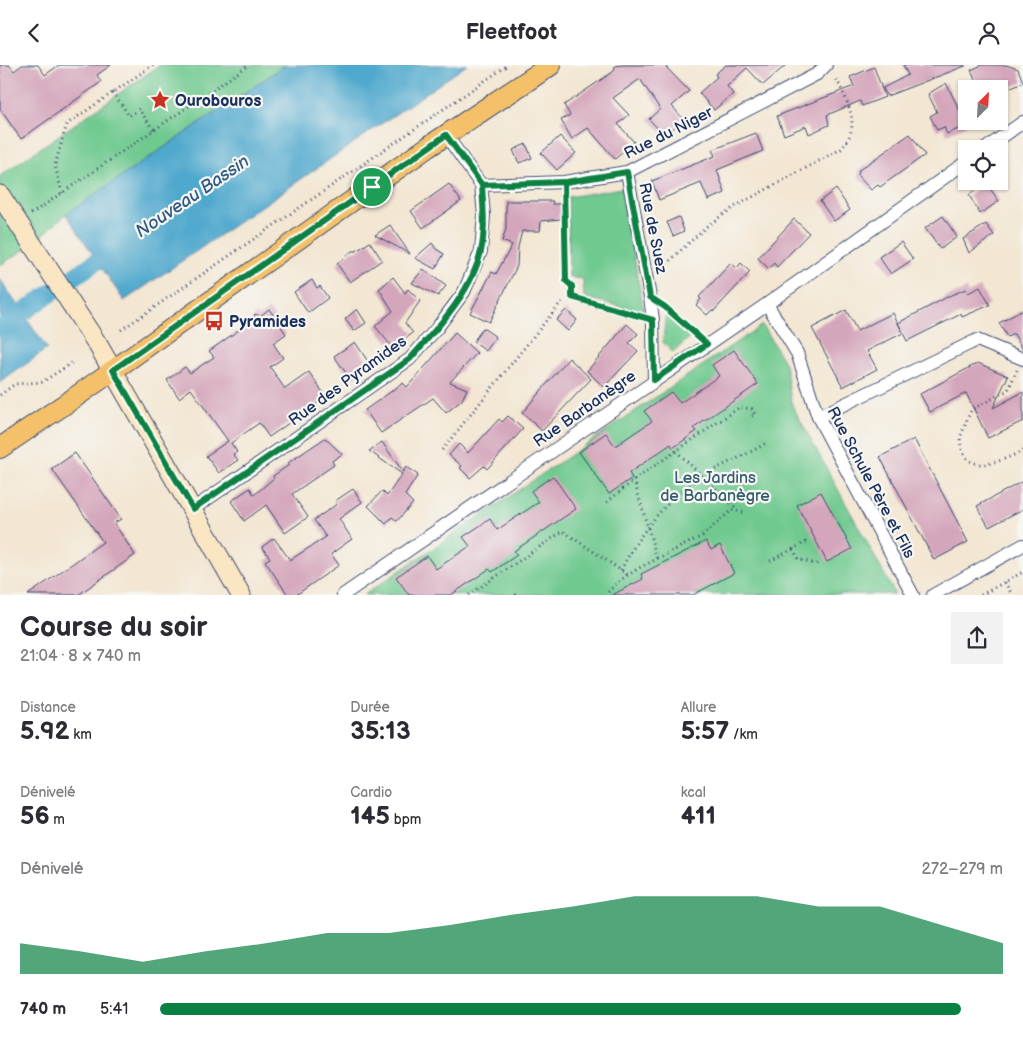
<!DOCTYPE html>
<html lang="fr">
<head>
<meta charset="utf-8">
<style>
  :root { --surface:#fff; --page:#f2f2f3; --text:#2b2b33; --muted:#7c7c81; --accent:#0b8043 }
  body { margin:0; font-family:"Balsamiq Sans",sans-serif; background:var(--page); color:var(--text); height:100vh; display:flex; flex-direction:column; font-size:19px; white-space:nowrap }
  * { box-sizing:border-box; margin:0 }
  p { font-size:16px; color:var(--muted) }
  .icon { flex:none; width:28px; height:28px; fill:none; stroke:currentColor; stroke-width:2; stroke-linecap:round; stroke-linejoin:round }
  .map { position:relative; height:530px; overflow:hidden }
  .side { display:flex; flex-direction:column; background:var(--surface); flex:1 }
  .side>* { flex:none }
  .needle { width:32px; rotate:24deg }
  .controls { position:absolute; left:958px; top:15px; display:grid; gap:10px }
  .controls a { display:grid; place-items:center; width:50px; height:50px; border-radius:0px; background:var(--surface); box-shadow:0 1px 4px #0004; font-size:25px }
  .pin { position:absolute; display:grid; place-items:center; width:42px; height:42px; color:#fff; margin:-21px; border:2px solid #fff; border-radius:50%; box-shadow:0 1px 5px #0007 }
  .round { display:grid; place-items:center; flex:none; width:52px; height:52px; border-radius:0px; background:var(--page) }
  .headline { display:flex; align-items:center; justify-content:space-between; height:85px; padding:0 20px }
  h1 { font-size:28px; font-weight:700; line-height:38px }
  .stats { display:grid; grid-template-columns:repeat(3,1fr); gap:8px; height:85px; padding:5px 20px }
  .stats div { display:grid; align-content:center }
  .stats b { font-size:25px; font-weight:700 }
  .stats small { font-size:14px; font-weight:400 }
  .stats p { font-size:14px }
  .chart { height:140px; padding:10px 20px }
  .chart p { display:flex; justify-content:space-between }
  .chart svg { width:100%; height:90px; margin-top:5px; fill:var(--accent); opacity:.7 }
  ul { padding:0 20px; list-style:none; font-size:16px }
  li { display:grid; grid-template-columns:80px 60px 1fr; align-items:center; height:38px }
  li i { height:12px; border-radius:6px; background:var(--accent) }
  header { display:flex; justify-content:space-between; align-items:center; height:65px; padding:0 20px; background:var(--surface); font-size:22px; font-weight:700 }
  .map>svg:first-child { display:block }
  .green { fill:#70c98f; stroke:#467c76 }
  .water { fill:#50a8cd; stroke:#366c96 }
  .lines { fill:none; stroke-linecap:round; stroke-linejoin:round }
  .canal { stroke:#50a8cd; stroke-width:18 }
  .building { fill:#d4a6bb }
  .lane-casing { stroke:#3b4a6f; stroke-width:8 }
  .street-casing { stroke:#3b4a6f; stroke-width:14 }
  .secondary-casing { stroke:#3b4a6f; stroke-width:21 }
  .primary-casing { stroke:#3b4a6f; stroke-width:22 }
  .path { stroke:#3b4a6f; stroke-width:3; stroke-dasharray:1 4; stroke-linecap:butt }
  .lane { stroke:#fff; stroke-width:6 }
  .street { stroke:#fff; stroke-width:12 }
  .secondary { stroke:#fbe6c3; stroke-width:19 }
  .primary { stroke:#f4c16a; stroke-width:20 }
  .route-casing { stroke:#fff; stroke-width:10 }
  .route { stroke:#0b8043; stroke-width:6 }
  .labels { text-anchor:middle; stroke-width:4.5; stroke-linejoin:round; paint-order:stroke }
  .poi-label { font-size:16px; font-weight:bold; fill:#1b2f5e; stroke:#f6f6f2; text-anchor:start }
  .street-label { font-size:16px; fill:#1b2f5e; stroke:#f6f6f2 }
  .park-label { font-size:16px; fill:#355d6d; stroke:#f6f6f2 }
  .water-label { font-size:18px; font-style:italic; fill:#2e5985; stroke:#f6f6f2 }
</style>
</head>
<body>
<header><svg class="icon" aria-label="back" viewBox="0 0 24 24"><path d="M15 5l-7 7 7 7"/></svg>Fleetfoot<svg class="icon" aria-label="person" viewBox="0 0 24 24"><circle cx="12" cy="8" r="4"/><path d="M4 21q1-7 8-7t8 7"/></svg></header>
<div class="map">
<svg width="1023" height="530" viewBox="0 0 1023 530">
  <rect width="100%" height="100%" fill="#f6f6f2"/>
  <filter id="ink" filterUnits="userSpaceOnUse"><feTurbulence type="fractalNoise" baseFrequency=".02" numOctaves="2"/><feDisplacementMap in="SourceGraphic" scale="10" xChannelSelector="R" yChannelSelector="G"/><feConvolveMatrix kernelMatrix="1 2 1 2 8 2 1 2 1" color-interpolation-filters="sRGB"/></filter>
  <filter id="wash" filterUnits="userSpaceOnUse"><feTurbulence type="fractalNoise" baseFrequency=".0096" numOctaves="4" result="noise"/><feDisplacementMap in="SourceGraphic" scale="20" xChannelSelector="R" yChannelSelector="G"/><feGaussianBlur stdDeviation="1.12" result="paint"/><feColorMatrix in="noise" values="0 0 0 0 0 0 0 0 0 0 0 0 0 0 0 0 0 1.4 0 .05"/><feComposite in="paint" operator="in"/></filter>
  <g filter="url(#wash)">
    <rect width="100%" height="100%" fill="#f3e6d2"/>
    <!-- green -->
    <path class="green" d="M160,0H285L66,149L32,180L0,200V111Z
      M622,123L644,248L584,232L583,214L569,212L568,132Z
      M666,246L691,271L673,288L663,277Z
      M762,260L785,299L792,340L895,529L364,530Z"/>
    <!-- water -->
    <path class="water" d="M286,0H467L124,236L66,149Z
      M0,214L47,284L0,318Z"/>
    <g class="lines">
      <!-- canal -->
      <path class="canal" d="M0,263L117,182"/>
    </g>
    <g id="blocks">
      <!-- building -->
      <path class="building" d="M0,0H9L14,6L22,0H38L45,10L59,0H111L97,10L101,17L21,74L0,44Z
        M623,0H664L689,26L672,41L683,54L665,71L649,54L660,44L640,14L613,33L629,50L618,59L634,77L615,94L588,63L572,74L561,55L570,50L564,40L614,6L615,1Z
        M726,0H786L763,20L747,3L727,21L733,29L714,45L699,28L717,12L715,9Z
        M903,0H965V1L887,31L883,23L908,10Z
        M982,0H1006L1018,4L1023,17L1009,23L1006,18L994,23L977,18L971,5Z
        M874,2L885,32L862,41L860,36L827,50L829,60L809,69L806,61L784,70L777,51L854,21L850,12Z
        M946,18L967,60L947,69L944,62L937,65L930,51L937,47L928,29Z
        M756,68L763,86L717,105L725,128L708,135L701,118L659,135L652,116L715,91L712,85Z
        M910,69L925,90L880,122L878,120L871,125L858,111L859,105Z
        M560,71L576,88L557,105L541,88Z
        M526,79L532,93L519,98L513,85Z
        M986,118L999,136L980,149L969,130Z
        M449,119L461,136L423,163L411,146Z
        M836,124L850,145L834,156L820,136Z
        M506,136H553L552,139H561V154L541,156L540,166H522L518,182L517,201L489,257L470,248L492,207L496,209L512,180L502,176L506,164Z
        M943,151L957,172L940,184L925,163Z
        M679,152L684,166L673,171L667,157Z
        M794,154L809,168L777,202L774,198L769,204L758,193Z
        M986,159L994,170L969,188L963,174Z
        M390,160L410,189L375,170Z
        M370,177L382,195L350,217L337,199L352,186H356Z
        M901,177L913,194L891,209L879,192Z
        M432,178L436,184L444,189L435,204L415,193Z
        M731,198L737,203L741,198L750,207L714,246L712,245L707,250L696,240L701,234L699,232Z
        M423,204L446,221L438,231L412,218Z
        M393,212L405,228L408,224L420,236L405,258L413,268L393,283L375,261L393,246L379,224Z
        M312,215L317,223L320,221L328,233L308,248L294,227Z
        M980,222L990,240L962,252L961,249L907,276L898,258L951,230L966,224L968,228Z
        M269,244L286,269L273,278L283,293L270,302L285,324L309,307L326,332L269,372L259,358L231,378L237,387L233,389L238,395L219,408L206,391L228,376L191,324L179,333L167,315L185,302L190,308L214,292L209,286L253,255L255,249L260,251Z
        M357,244L366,258L354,266L345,254Z
        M566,245L577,255L568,266L556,255Z
        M846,245L857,266L893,248L903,268L867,286L877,304L843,322L812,263Z
        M1023,245V285L1014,269L1007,272L999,258Z
        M627,259L638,269L629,278L638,286L604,322L587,306Z
        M483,263L496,272L486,286L473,277Z
        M455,268L477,288L450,317L467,324L462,335L446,348L433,333L381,368L365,345L403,318L407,322Z
        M355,277L371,301L351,315L334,291Z
        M734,285L758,319L694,363L697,366L673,383L671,379L629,408L632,413L609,429L579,387L606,368L615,381L652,356L644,346L671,327L680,338L719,311L712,300Z
        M569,293L591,314L542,366L522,348Z
        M978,298L1008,311L993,343L1023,327V356L988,373L966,328L930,347L920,329Z
        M508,351L523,364L487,404L484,401L470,413L460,403L462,401L449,390L459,379L468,388L499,354L502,357Z
        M325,373L342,389L332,396L334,400L292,429L308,452L285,468L266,440L244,456L231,436L250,423L254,430L274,413L273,411L289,400L288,398Z
        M914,374L968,477L934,495L880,392Z
        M382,377L403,407L406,402L418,410L405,430L413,438L397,456L392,452L386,459L368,441L382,426L387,431L402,409L369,386Z
        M75,388L121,454L114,458L135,490L78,530H28L103,477L52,404Z
        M553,411L576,444L514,486L517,490L492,507L489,504L451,530H409L396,512L427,491L436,504L470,481L463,472L490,454L497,465L539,437L531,426Z
        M1023,416V444L989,462L977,441Z
        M353,424L362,437L339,454L352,474L331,489L339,500L296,530H288L265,496L270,493L262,482L274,473L290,495L326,472L314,455L337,439L335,436Z
        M821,427L852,484L827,497L797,440Z
        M706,476L711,485L720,480L734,508L693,530H612L643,514L641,509Z"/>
    </g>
  </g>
  <g filter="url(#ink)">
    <use href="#blocks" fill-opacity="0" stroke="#3b4a6f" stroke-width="1"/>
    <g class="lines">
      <defs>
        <path id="lane" d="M572,221V232L653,255"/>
        <path id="street" d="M985,84L1023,57
          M627,107L650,232L653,255L654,315
          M481,120L564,117L627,107L817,9L826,0
          M767,239L797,288L818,352L913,530
          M818,352L977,275L1023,294
          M193,444L410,294L437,263L464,227L481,186L484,150L481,120L446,70
          M343,530L767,239L966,97
          M933,530L1023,480"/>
        <path id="secondary" d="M0,130L98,280L241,530"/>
        <path id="primary" d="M0,383L74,333L428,82L551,0"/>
      </defs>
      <!-- lane casing -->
      <use href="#lane" class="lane-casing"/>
      <!-- street casing -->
      <use href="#street" class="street-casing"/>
      <!-- secondary casing -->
      <use href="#secondary" class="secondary-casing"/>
      <!-- primary casing -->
      <use href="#primary" class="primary-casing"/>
      <!-- path -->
      <path class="path" d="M113,27L129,51L139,44L154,66
        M62,128L55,100L67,59L153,0
        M564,129L566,213
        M31,149L249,0
        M659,206L707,161L734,142L841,84C863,60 847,36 835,11
        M665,242L698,271
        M121,265L508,0
        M1017,305L1008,325L971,345L960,373C963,415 1000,396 1023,386
        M0,330L15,319L42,317L75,296
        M442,385L562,236
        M676,386L737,444
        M634,415L740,342L752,344L755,350L752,351
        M607,437L634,415L657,494
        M793,484L798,494L816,499L820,497
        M770,496L808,476
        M621,505C642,463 672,427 714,405C732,395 749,389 766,378
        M1005,517L1012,530
        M608,527L619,516L639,503L702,471L732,445L746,448
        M469,530L563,466L628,510
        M515,530H520
        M981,530L1023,507"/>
      <!-- lane -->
      <use href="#lane" class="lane"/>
      <!-- street -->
      <use href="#street" class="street"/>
      <!-- secondary -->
      <use href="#secondary" class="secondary"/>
      <!-- primary -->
      <use href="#primary" class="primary"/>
    </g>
  </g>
  <g class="lines" filter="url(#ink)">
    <defs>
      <path id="route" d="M372,122L113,305L193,444L410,294C437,263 472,227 481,186C486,164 483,141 482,120L566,117L627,107L650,232L665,242L707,279L654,315L653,255L572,232V221L566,216L564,117L482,120L446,70L372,122"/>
    </defs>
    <!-- route casing -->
    <use href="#route" class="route-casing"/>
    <!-- route -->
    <use href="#route" class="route"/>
  </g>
  <!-- icons -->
  <defs>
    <symbol id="sight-bare" viewBox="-9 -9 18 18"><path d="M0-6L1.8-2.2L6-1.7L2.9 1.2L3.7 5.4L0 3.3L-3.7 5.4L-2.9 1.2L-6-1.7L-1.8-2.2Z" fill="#c8321e" stroke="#f6f6f2" stroke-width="2.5" paint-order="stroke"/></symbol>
    <symbol id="bus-bare" viewBox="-9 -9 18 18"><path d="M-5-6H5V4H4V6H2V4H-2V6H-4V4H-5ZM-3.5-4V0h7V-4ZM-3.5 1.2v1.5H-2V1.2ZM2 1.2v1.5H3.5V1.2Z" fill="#c8321e" stroke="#f6f6f2" stroke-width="2.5" paint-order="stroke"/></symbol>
  </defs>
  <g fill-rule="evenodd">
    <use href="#sight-bare" x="146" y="21" width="28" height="28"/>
    <use href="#bus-bare" x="200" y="242" width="28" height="28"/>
  </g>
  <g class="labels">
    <!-- poi labels -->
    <g class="poi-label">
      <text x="175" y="41">Ourobouros</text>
      <text x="229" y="262">Pyramides</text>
    </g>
    <!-- street labels -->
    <g class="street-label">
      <text transform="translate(668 67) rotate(-27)" y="6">Rue du Niger</text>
      <text transform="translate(654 163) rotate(79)" y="6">Rue de Suez</text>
      <text transform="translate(347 315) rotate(-36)" y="6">Rue des Pyramides</text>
      <text transform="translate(584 343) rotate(-35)" y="6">Rue Barbanègre</text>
      <text transform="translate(872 417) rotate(62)" y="6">Rue Schule Père et Fils</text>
    </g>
    <!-- park labels -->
    <g class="park-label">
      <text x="715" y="418">Les Jardins<tspan x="715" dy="18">de Barbanègre</tspan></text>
    </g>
    <!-- water labels -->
    <g class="water-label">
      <text transform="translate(192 131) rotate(-34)" y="6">Nouveau Bassin</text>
    </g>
  </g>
</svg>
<div class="controls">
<a><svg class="needle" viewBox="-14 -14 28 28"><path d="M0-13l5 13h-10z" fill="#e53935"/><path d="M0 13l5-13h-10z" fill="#7c7c81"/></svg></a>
<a><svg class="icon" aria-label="locate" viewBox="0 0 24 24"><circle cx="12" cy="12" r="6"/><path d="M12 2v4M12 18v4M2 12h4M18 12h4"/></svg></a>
</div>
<div class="pin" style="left:372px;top:122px;background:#1e9e55"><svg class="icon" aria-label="arrive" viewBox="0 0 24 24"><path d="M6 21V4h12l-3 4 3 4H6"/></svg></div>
</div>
<section class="side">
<div class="headline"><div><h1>Course du soir</h1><p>21:04 · 8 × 740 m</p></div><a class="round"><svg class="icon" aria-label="share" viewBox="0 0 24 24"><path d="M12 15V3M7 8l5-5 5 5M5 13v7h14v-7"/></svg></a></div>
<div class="stats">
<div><p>Distance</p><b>5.92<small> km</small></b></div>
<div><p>Durée</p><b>35:13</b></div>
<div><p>Allure</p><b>5:57<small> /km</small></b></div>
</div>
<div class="stats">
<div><p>Dénivelé</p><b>56<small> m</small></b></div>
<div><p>Cardio</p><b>145<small> bpm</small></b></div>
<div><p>kcal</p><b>411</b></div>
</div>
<div class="chart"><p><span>Dénivelé</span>272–279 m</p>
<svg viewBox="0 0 160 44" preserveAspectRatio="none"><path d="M0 44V29L10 33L20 38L30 33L40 29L50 24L60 24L70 20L80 15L90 11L100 6L110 6L120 6L130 11L140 11L150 20L160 29V44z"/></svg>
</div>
<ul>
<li><b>740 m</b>5:41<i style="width:95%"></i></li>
</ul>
</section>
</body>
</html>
